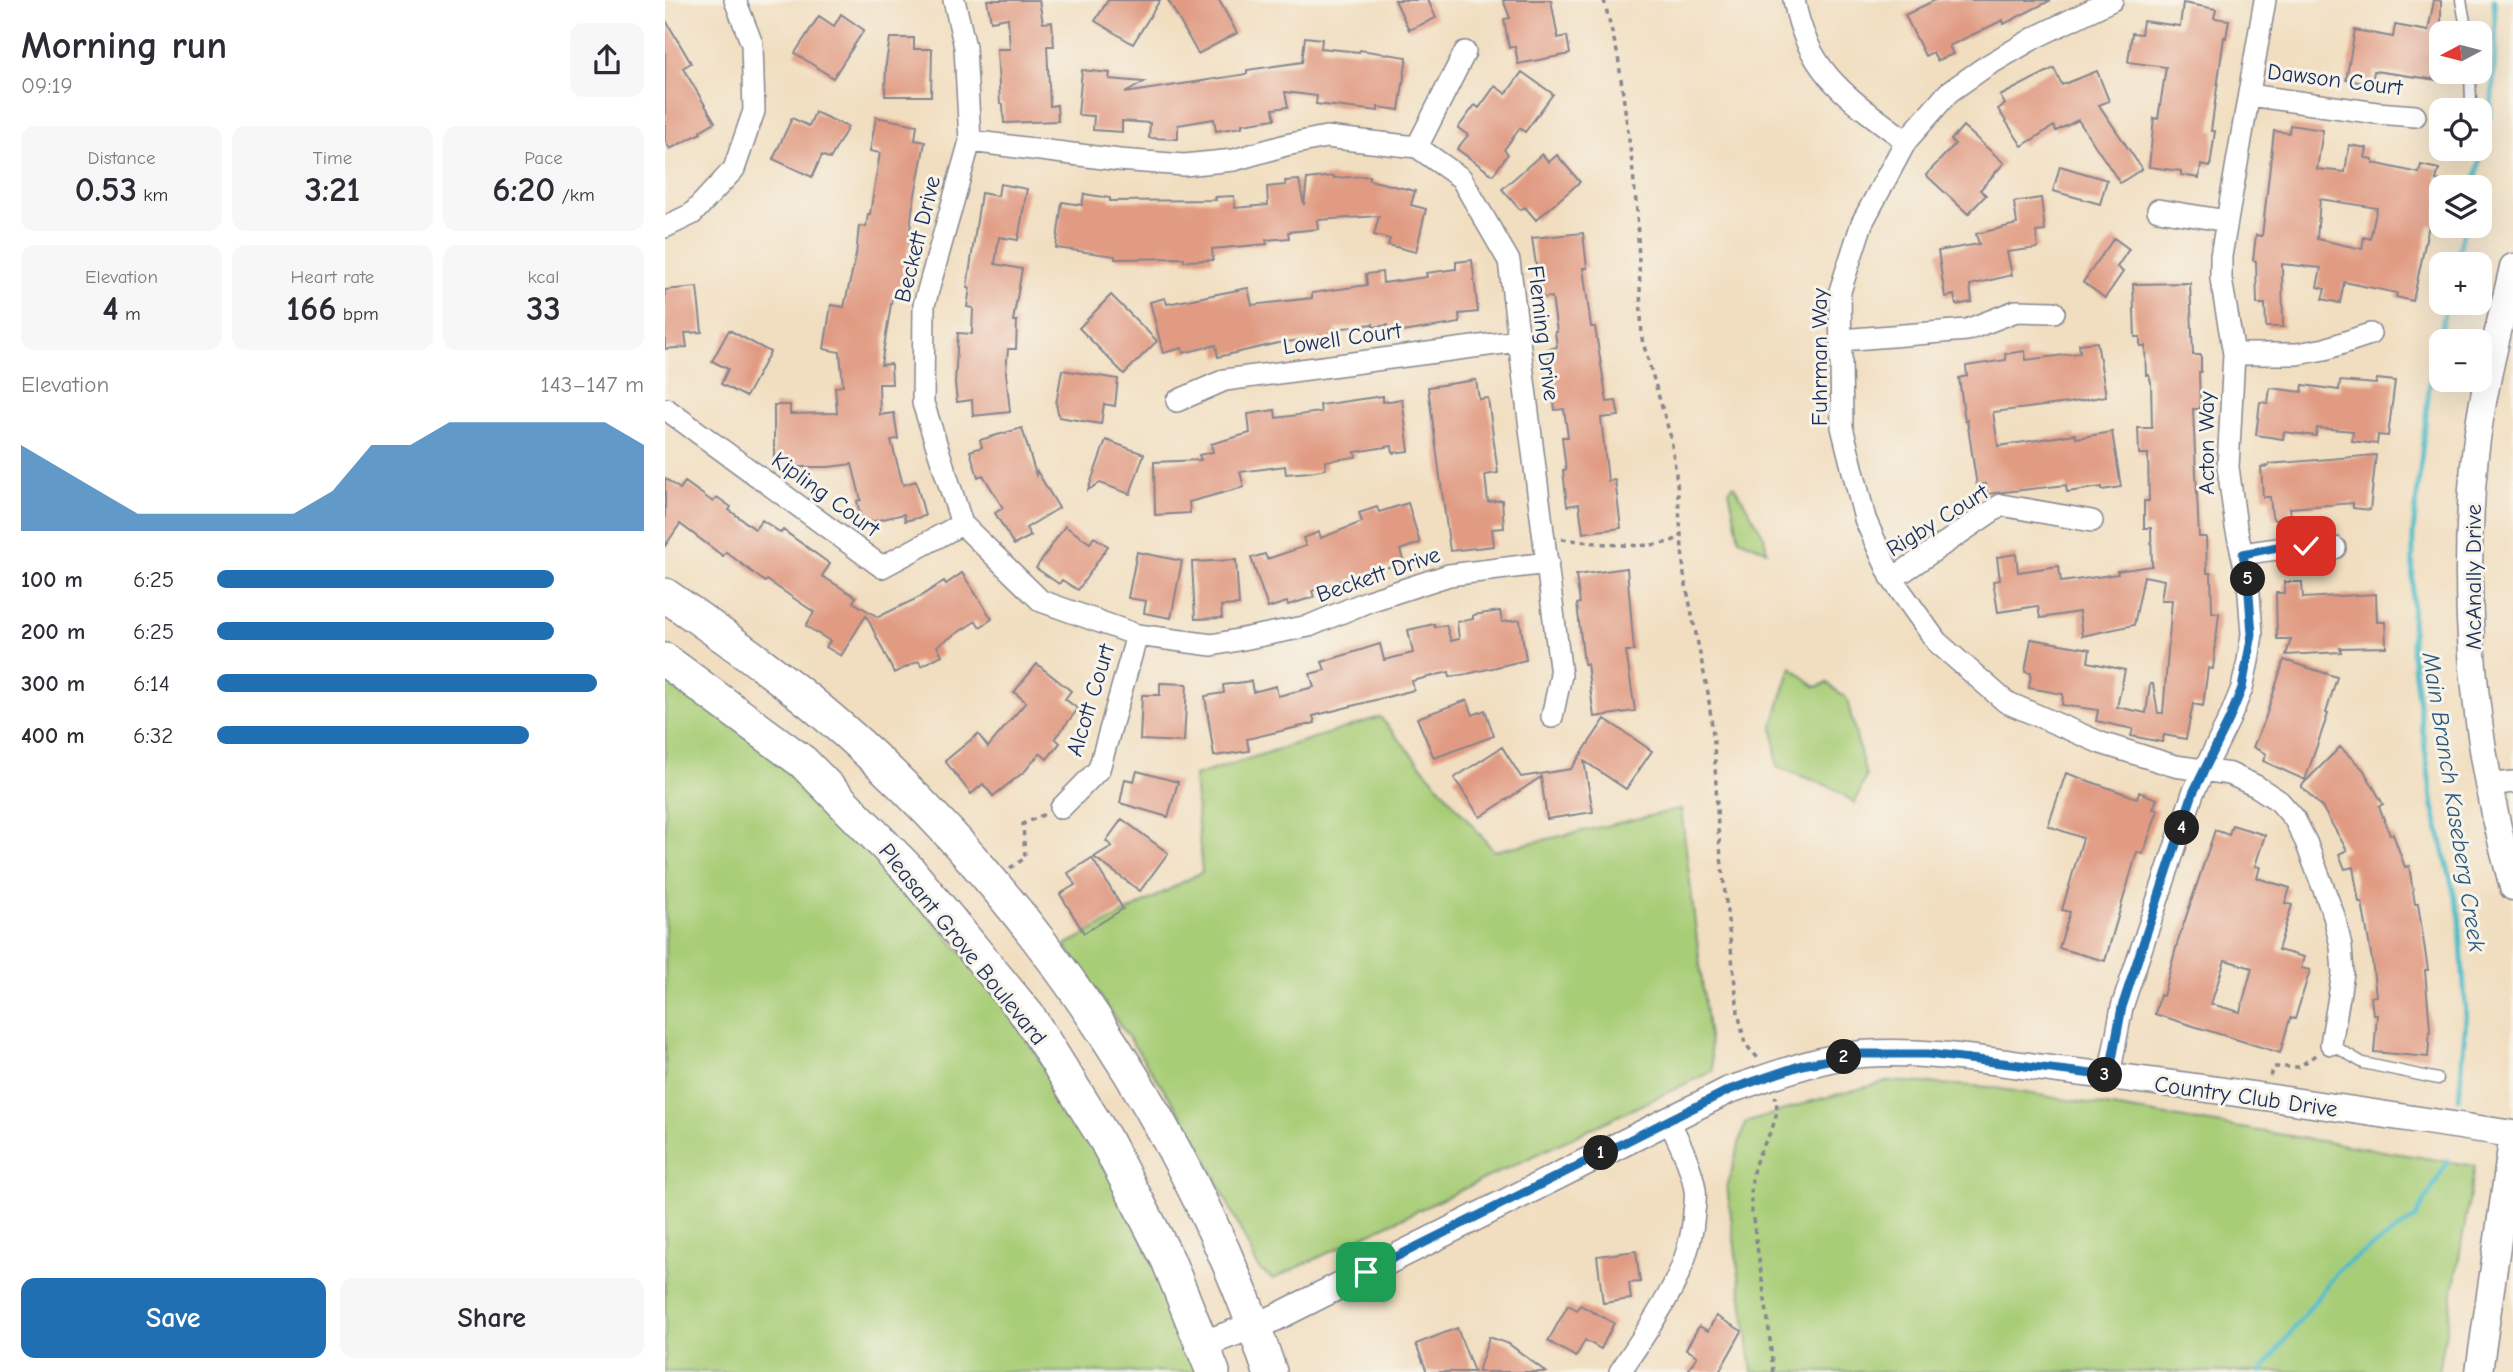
<!DOCTYPE html>
<html lang="en">
<head>
<meta charset="utf-8">
<style>
  :root { --surface:#fff; --page:#f7f7f7; --text:#2b2b33; --muted:#7c7c81; --accent:#1f6fb2 }
  body { margin:0; font-family:"Comic Neue",sans-serif; background:var(--page); color:var(--text); height:100vh; display:flex; flex-direction:column; font-size:26px; white-space:nowrap }
  * { box-sizing:border-box; margin:0 }
  p { font-size:23px; color:var(--muted) }
  .icon { flex:none; width:38px; height:38px; fill:none; stroke:currentColor; stroke-width:2; stroke-linecap:round; stroke-linejoin:round }
  .map { position:relative; flex:1; overflow:hidden }
  .panel { display:flex; flex-direction:column; background:var(--surface); width:665px }
  .panel>* { flex:none }
  .needle { width:46px; rotate:263deg }
  .fabs { position:absolute; left:1764px; top:21px; display:grid; gap:14px }
  .fabs a { display:grid; place-items:center; width:63px; height:63px; border-radius:14px; background:var(--surface); box-shadow:0 7px 28px #0002; font-size:35px }
  .pin { position:absolute; display:grid; place-items:center; width:60px; height:60px; color:#fff; margin:-30px; border-radius:14px; box-shadow:0 4px 10px #0006 }
  .km { position:absolute; width:35px; height:35px; margin:-18px; border-radius:50%; background:#222; color:#fff; font-size:19px; line-height:35px; text-align:center }
  .round { display:grid; place-items:center; flex:none; width:74px; height:74px; border-radius:14px; background:var(--page) }
  .summary { display:flex; align-items:center; justify-content:space-between; height:119px; padding:0 21px }
  h1 { font-size:38px; font-weight:700; line-height:52px }
  .metrics { display:grid; grid-template-columns:repeat(3,1fr); gap:10px; height:119px; padding:7px 21px }
  .metrics div { display:grid; align-content:center; border-radius:14px; background:var(--page); text-align:center }
  .metrics b { font-size:35px; font-weight:700 }
  .metrics small { font-size:19px; font-weight:400 }
  .metrics p { font-size:19px }
  .chart { height:196px; padding:14px 21px }
  .chart p { display:flex; justify-content:space-between }
  .chart svg { width:100%; height:126px; margin-top:7px; fill:var(--accent); opacity:.7 }
  .button { display:flex; gap:14px; margin-top:auto; padding:14px 21px }
  .button a { flex:1; height:80px; border-radius:14px; background:var(--accent); color:#fff; font-size:28px; font-weight:700; line-height:80px; text-align:center }
  .button a+a { background:var(--page); color:var(--text) }
  ul { padding:0 21px; list-style:none; font-size:23px }
  li { display:grid; grid-template-columns:112px 84px 1fr; align-items:center; height:52px }
  li i { height:18px; border-radius:9px; background:var(--accent) }
  main { display:flex; flex:1; min-height:0 }
  .map>svg:first-child { display:block }
  .green { fill:#a8cd77; stroke:#627e6a; stroke-width:2 }
  .lines { fill:none; stroke-linecap:round; stroke-linejoin:round }
  .stream { stroke:#4ebbc8; stroke-width:5 }
  .building { fill:#e19b83; fill-rule:evenodd }
  .service-casing { stroke:#86868f; stroke-width:13 }
  .minor-casing { stroke:#86868f; stroke-width:24 }
  .tertiary-casing { stroke:#86868f; stroke-width:29 }
  .primary-casing { stroke:#86868f; stroke-width:36 }
  .path { stroke:#86868f; stroke-width:3.5; stroke-dasharray:5 5; stroke-linecap:butt }
  .service { stroke:#fff; stroke-width:10 }
  .minor { stroke:#fff; stroke-width:21 }
  .tertiary { stroke:#fff; stroke-width:26 }
  .primary { stroke:#fff; stroke-width:33 }
  .route-casing { stroke:#fff; stroke-width:14 }
  .route { stroke:#1f6fb2; stroke-width:9 }
  .labels { text-anchor:middle; stroke-width:6; stroke-linejoin:round; paint-order:stroke }
  .street-label { font-size:23px; fill:#1b2f5e; stroke:#f7f3e8 }
  .water-label { font-size:24px; font-style:italic; fill:#2a597e; stroke:#f7f3e8 }
</style>
</head>
<body>
<main>
<section class="panel">
<div class="summary"><div><h1>Morning run</h1><p>09:19</p></div><a class="round"><svg class="icon" aria-label="share" viewBox="0 0 24 24"><path d="M12 15V3M7 8l5-5 5 5M5 13v7h14v-7"/></svg></a></div>
<div class="metrics">
<div><p>Distance</p><b>0.53<small> km</small></b></div>
<div><p>Time</p><b>3:21</b></div>
<div><p>Pace</p><b>6:20<small> /km</small></b></div>
</div>
<div class="metrics">
<div><p>Elevation</p><b>4<small> m</small></b></div>
<div><p>Heart rate</p><b>166<small> bpm</small></b></div>
<div><p>kcal</p><b>33</b></div>
</div>
<div class="chart"><p><span>Elevation</span>143–147 m</p>
<svg viewBox="0 0 160 44" preserveAspectRatio="none"><path d="M0 44V14L10 22L20 30L30 38L40 38L50 38L60 38L70 38L80 30L90 14L100 14L110 6L120 6L130 6L140 6L150 6L160 14V44z"/></svg>
</div>
<ul>
<li><b>100 m</b>6:25<i style="width:79%"></i></li>
<li><b>200 m</b>6:25<i style="width:79%"></i></li>
<li><b>300 m</b>6:14<i style="width:89%"></i></li>
<li><b>400 m</b>6:32<i style="width:73%"></i></li>
</ul>
<div class="button"><a>Save</a><a>Share</a></div>
</section>
<div class="map">
<svg width="1848" height="1372" viewBox="0 0 1848 1372">
  <rect width="100%" height="100%" fill="#f7f3e8"/>
  <filter id="ink" filterUnits="userSpaceOnUse"><feTurbulence type="fractalNoise" baseFrequency=".0143" numOctaves="2"/><feDisplacementMap in="SourceGraphic" scale="14" xChannelSelector="R" yChannelSelector="G"/><feConvolveMatrix kernelMatrix="1 2 1 2 8 2 1 2 1" color-interpolation-filters="sRGB"/></filter>
  <filter id="wash" filterUnits="userSpaceOnUse"><feTurbulence type="fractalNoise" baseFrequency=".00686" numOctaves="4" result="noise"/><feDisplacementMap in="SourceGraphic" scale="28" xChannelSelector="R" yChannelSelector="G"/><feGaussianBlur stdDeviation="1.57" result="paint"/><feColorMatrix in="noise" values="0 0 0 0 0 0 0 0 0 0 0 0 0 0 0 0 0 1.4 0 .05"/><feComposite in="paint" operator="in"/></filter>
  <g filter="url(#wash)">
    <rect width="100%" height="100%" fill="#f1dec0"/>
    <!-- green -->
    <path class="green" d="M1069,485L1099,536L1102,551L1074,539L1064,490Z
      M1126,667L1151,687L1162,683L1182,699L1201,776L1190,803L1166,787L1112,767L1108,724Z
      M0,674L87,738L181,822L332,993L448,1174L537,1372H0Z
      M715,717L829,851L1016,809L1048,1071L608,1279L594,1269L531,1136L400,945L537,872L529,776Z
      M1224,1081L1324,1087L1810,1166L1774,1372H1087L1062,1187L1080,1123L1144,1102Z"/>
    <g class="lines">
      <!-- stream -->
      <path class="stream" d="M1809,187L1826,111L1831,41L1829,0
        M1791,264L1800,226
        M1782,303L1765,379L1748,533L1747,654L1768,806L1794,914L1801,1017L1794,1099
        M1596,1372L1675,1268L1750,1218L1783,1161"/>
    </g>
    <g id="blocks">
      <!-- building -->
      <path class="building" d="M322,0H374L378,23L387,22L389,46H382L385,106L392,105L393,121L339,123L338,104H335L332,49H345L343,18L326,21Z
        M443,0H495L468,44L430,21Z
        M503,0H554L572,33L533,54Z
        M730,0H763L771,18L744,30Z
        M838,0H886L893,38L902,36L905,54L853,64L850,46L844,48L839,19L845,18Z
        M1270,0H1386L1339,24L1338,20L1284,46L1288,54L1272,61L1268,52L1260,56L1240,15Z
        M1769,0L1776,1V70H1774L1773,80L1709,71L1707,84L1681,80L1690,30L1728,37L1730,25L1763,31Z
        M1518,3L1551,9L1549,18L1564,20L1561,38L1559,37L1546,131H1550L1545,167L1536,165L1534,178L1516,175V171L1484,167L1489,118L1493,119L1501,67L1463,62L1467,33L1476,34L1478,21L1515,26Z
        M176,14L199,30L168,78L130,53L154,16L169,26Z
        M0,19L26,63L18,68L50,122L35,131L36,133L5,149L0,141Z
        M640,37L657,39L656,48L694,52L695,50L742,57L734,110L713,107V111L651,104L652,96L620,92L623,107L608,109L610,119L577,124V127L551,131L549,119L513,125V139L484,138L485,123L457,121V132L428,130L429,116L413,115L417,70L445,73L444,79L479,82L460,93L582,74V70L637,62Z
        M225,38H249V49H267L266,96H220L221,63Z
        M1389,68L1397,85L1432,71L1444,101L1434,105L1477,169L1455,183L1413,120L1391,131L1389,126L1357,146L1333,109L1340,104L1335,96Z
        M857,72L888,94L860,132L855,128L839,150L843,154L828,175L792,149L803,135L793,128L810,105L814,108L830,86L841,94Z
        M150,112L183,127L165,159L157,155L147,177L108,159L127,118L144,126Z
        M211,117L252,125L250,140L260,142L247,211L241,273L236,294L228,292L216,365L226,364L227,384H214L215,415L229,413L233,439L226,440L238,485L251,481L260,516L240,521L239,514L197,524L192,501L196,500L187,464L163,467H128L127,461H109V405H125V414L172,413L170,387L178,386L175,352L159,349L166,305L179,307L191,255L194,226L201,227L203,214H205L215,153L205,151Z
        M1625,125L1658,130L1652,169L1680,172L1684,145L1702,148L1700,158L1708,159V163L1754,173L1756,165L1774,169L1771,180L1779,182L1776,187L1769,226L1764,225L1748,301L1731,297L1732,293L1679,282L1675,303L1657,299L1660,289L1652,287L1656,268L1617,264L1618,327H1601L1600,304H1592L1591,261L1588,260L1591,235L1597,236L1609,131L1624,133ZM1655,199L1712,208L1705,239L1699,237L1697,249L1652,239Z
        M1298,126L1339,163L1315,190L1321,195L1303,214L1261,175L1290,144L1286,140Z
        M877,154L884,162L892,155L915,182L871,220L860,207L855,210L837,189Z
        M1395,166L1442,180L1435,204L1388,191Z
        M669,176V178L704,176V180L750,191L746,205L761,209L751,252L723,245L725,239L709,235L714,216L652,220L653,229L623,232L624,238L601,240L602,244L547,249L548,260L519,261V258L450,259V256L391,248L397,202L417,205L419,194L445,198V201L551,200L550,197L569,196L570,208L603,205L602,187L621,185L620,181L634,180L639,205L642,179Z
        M335,184L362,189L353,240L334,237L330,264L357,269L348,321H352L351,349H343L341,372L345,412L308,416L307,400L292,402L290,383L293,333L307,334L308,308L302,307L305,288H302L316,193L333,196Z
        M1376,198L1380,231L1371,232L1373,248L1342,252L1347,275L1305,285L1307,302L1291,305L1289,295L1280,297L1273,251L1314,244L1311,234L1352,224L1349,202Z
        M918,233L922,268H918L926,327H930L942,402L951,401L954,416L936,418L943,481L950,480L956,528L918,533L914,504L902,506L898,470H901L897,437H903L899,409L890,410L883,349L892,347L890,332H892L887,297L876,298L867,238Z
        M1449,238L1464,249L1452,267L1458,272L1440,298L1418,282Z
        M807,260L813,312L794,314L795,323L724,334L722,325L708,327V324L671,329L672,341L653,344V338L613,343L553,357L551,345L518,353L517,348L498,353L485,302L500,298L502,304L583,288L587,305L647,298V293L702,285L701,274L717,272L718,283L762,277L761,273L791,269V262Z
        M1525,283L1528,355H1536V372H1534L1535,409H1528L1534,537H1541L1542,573H1546L1547,612L1554,613L1548,669L1543,668L1538,706L1528,704L1521,739L1499,735L1497,742L1466,736L1468,729L1431,721L1433,710L1397,705L1398,694L1364,688L1366,673L1360,672L1366,639L1425,649L1423,662L1460,670L1452,707L1481,713L1485,684H1488L1493,713H1498L1507,600H1496L1499,580L1479,576L1469,625L1417,636L1414,612L1375,618L1373,606L1333,612L1328,581L1335,580L1332,557L1351,554L1353,572L1394,566L1396,582L1453,574L1452,571L1487,566L1486,528H1479V501H1484L1483,454H1474L1473,428H1487L1486,382L1484,375H1481L1480,346H1475V337H1470L1468,284Z
        M32,287L37,332L20,333L22,347L0,349V290Z
        M446,295L492,341L459,374L414,328Z
        M64,330L105,352L81,397L56,384L63,369L47,361Z
        M1432,342L1441,396L1404,403L1328,412L1333,446L1410,434L1411,438L1447,432L1456,487L1437,490V487L1402,492L1401,485L1322,494L1321,484L1312,486L1302,420L1300,421L1294,378L1302,376L1301,366L1341,360L1340,354L1360,351L1361,360L1415,353L1414,344Z
        M397,370L453,379L450,406L439,404L436,424L394,417L391,404Z
        M1712,379L1730,381L1723,436L1713,435L1712,444L1687,441L1688,431L1652,428L1651,436L1619,432L1618,439L1591,435L1595,402L1603,403L1605,388L1637,392L1638,385L1674,390L1675,381L1711,384Z
        M811,380L814,399L823,398L833,473L820,475L823,502L837,500L839,528L827,529L829,546L785,551L763,387Z
        M718,396V402L737,399L744,451L728,453L727,446L690,452L691,457L660,461L661,469L645,472L621,474L620,466L575,472L579,487L524,502L525,513L490,515L489,462L536,460L534,455L548,452L546,444L585,433L583,414L610,410L611,418L656,412L655,405Z
        M357,428L371,475L372,471L394,508L361,528L366,536L349,545L330,513L338,508L318,475L313,477L305,451L317,447L315,440Z
        M441,440L479,454L465,494L435,483L423,490Z
        M1711,455L1705,510L1688,508V503L1625,508L1626,518L1609,520L1607,516L1605,497H1598L1596,467L1604,466V464Z
        M0,478L15,489L20,482L48,502L52,497L66,507L64,510L90,529L97,520L116,533L118,530L165,564L157,576L191,597L188,602L213,617L255,597L279,581L281,584L297,573L327,619L315,627L311,621L272,646L277,655L256,666L254,661L229,673L201,615L176,656L161,647L165,641L141,626L149,612L102,580L100,582L61,552L58,556L15,524L0,546Z
        M743,503L755,543L735,550L739,563L712,570L677,584L676,580L647,591L649,597L623,605L622,602L603,608L586,558L600,554L602,559L641,546L638,538L654,532L656,538L697,522L694,513L712,507L714,512Z
        M400,526L425,543L429,537L443,546L413,590L397,580L394,584L371,568Z
        M472,552L517,561L506,618L479,613L481,601L463,598Z
        M571,560L574,605L556,606L557,618L530,619L527,562Z
        M962,568L969,651H961L970,711L929,717L922,664H919L912,604L915,603L911,575Z
        M1619,582H1637L1638,598L1711,594L1712,622H1720L1721,647L1675,648L1676,652L1621,655L1626,639H1612L1611,593H1619Z
        M835,611L837,622L855,620L861,660L802,674L785,677L784,672L747,681L749,690L648,716L650,723L582,739L584,751L549,756L540,696L559,693L558,685L586,681L588,692L611,686L613,696L649,687L645,674L660,670L657,662L715,644L719,660L748,653L743,630L769,624L770,627L781,625L786,641L794,639L792,622L808,619V615Z
        M1619,660L1672,677L1661,713L1663,714L1640,780L1598,761L1601,754L1588,747L1600,719Z
        M372,664L406,691L400,699L413,709L390,738L395,743L382,759L375,753L360,771L328,796L318,784L306,794L280,761L313,734L323,747L361,702L349,692Z
        M495,683L522,684L519,742L475,740L477,695H495Z
        M802,700L808,715L820,710L829,736L769,758L752,718Z
        M940,719L987,751L961,789L919,761L928,812L882,819L876,777L815,817L789,778L837,747L856,777L906,769Z
        M1675,747L1698,769L1718,804L1714,806L1725,835L1728,834L1740,867L1744,866L1750,904H1753L1763,970H1760L1765,1029L1763,1057L1709,1052L1712,1015H1708L1706,997L1711,996L1707,960L1697,902H1694L1688,867L1680,869L1674,854L1682,850L1657,807L1636,786Z
        M472,771L513,782L503,817L455,803L460,779L469,781Z
        M1401,773L1472,798L1474,792L1492,799L1488,809L1493,810L1478,854L1472,852L1440,961L1394,948L1405,912L1397,910L1418,838L1383,826Z
        M457,819L503,853L475,891L429,857L447,846L441,841Z
        M1567,825L1600,835L1590,866L1595,867L1592,878L1625,888L1620,903L1627,905L1613,950L1639,957L1636,968L1645,970L1630,1019L1625,1018L1615,1053L1490,1014L1495,995L1498,996L1512,944L1550,830L1564,835ZM1560,960L1587,968L1575,1012L1546,1004Z
        M427,858L458,909L419,933L395,894L410,885L403,873Z
        M971,1251L975,1282L964,1283L966,1299L938,1303L932,1256Z
        M903,1305L912,1310L915,1305L949,1323L936,1349L920,1340L911,1357L883,1341Z
        M1051,1316L1077,1331L1054,1372H1022L1032,1356L1021,1349L1034,1326L1043,1331Z
        M792,1328L809,1372H762L751,1344Z
        M824,1337L844,1344L881,1372H813Z"/>
    </g>
  </g>
  <g filter="url(#ink)">
    <use href="#blocks" fill-opacity="0" stroke="#86868f" stroke-width="2"/>
    <g class="lines">
      <defs>
        <path id="service" d="M1796,0L1802,33
          M1805,72L1806,103
          M1666,1044L1698,1063L1773,1079"/>
        <path id="minor" d="M289,0L300,47L305,141L259,305L258,403L297,524L376,601L472,635L547,645L644,626L704,601L784,575L883,563
          M1129,0C1143,75 1184,98 1241,141
          M1447,0L1371,37L1320,67L1284,92L1241,141L1197,223L1175,291L1177,427L1200,519L1227,579L1272,642L1341,702L1436,743L1510,766L1565,774L1591,786L1614,801L1629,818L1641,842L1669,916L1676,946L1678,973L1666,1044
          M1584,95L1712,113L1750,116
          M305,141L454,160L519,165L569,160L621,145L661,137L752,147L796,178L844,261L896,675L887,717
          M752,147L800,52
          M1493,210L1562,221
          M0,227L27,214L69,169L89,111L87,44L70,0
          M1176,340L1302,330L1351,311L1389,312
          M1569,354H1632L1660,349L1705,334
          M512,401L560,380L853,341
          M1,409L217,567L297,524
          M1578,554C1609,548 1638,546 1670,548
          M1227,579L1336,505L1427,521
          M1824,785L1848,782
          M396,808L434,769L472,635
          M1444,1076L1457,1007L1528,793L1564,720L1577,688L1583,661L1587,634L1583,581L1571,527L1563,467L1569,354L1556,279V256L1600,0
          M955,1372C987,1322 1026,1273 1029,1212C1030,1205 1031,1197 1030,1190C1027,1167 1013,1139 1003,1119"/>
        <path id="tertiary" d="M1848,267C1834,329 1817,392 1810,455C1795,600 1809,747 1848,887
          M538,1344L610,1318L1064,1090C1108,1076 1151,1058 1197,1054C1265,1049 1334,1063 1402,1071C1551,1088 1700,1112 1848,1134
          M1814,1372L1848,1134"/>
        <path id="primary" d="M0,595C51,630 101,666 149,705C354,875 521,1119 605,1372
          M0,660L138,762L242,868L364,1017L440,1139L503,1260L548,1372"/>
      </defs>
      <!-- service casing -->
      <use href="#service" class="service-casing"/>
      <!-- minor casing -->
      <use href="#minor" class="minor-casing"/>
      <!-- tertiary casing -->
      <use href="#tertiary" class="tertiary-casing"/>
      <!-- primary casing -->
      <use href="#primary" class="primary-casing"/>
      <!-- path -->
      <path class="path" d="M939,0L953,56L967,163L972,212L977,339L1006,438L1012,482L1019,575L1043,693L1049,743L1053,829L1073,1012L1080,1044L1093,1058
        M897,539C927,542 990,553 1015,537
        M345,868L360,858L358,824L380,814
        M1605,1076L1609,1067H1634L1653,1053
        M1108,1372L1103,1320L1086,1206C1086,1193 1086,1180 1089,1168C1096,1142 1118,1123 1110,1096"/>
      <!-- service -->
      <use href="#service" class="service"/>
      <!-- minor -->
      <use href="#minor" class="minor"/>
      <!-- tertiary -->
      <use href="#tertiary" class="tertiary"/>
      <!-- primary -->
      <use href="#primary" class="primary"/>
    </g>
  </g>
  <g class="lines" filter="url(#ink)">
    <defs>
      <path id="route" d="M701,1272L1064,1090L1137,1065L1195,1054H1263L1444,1076L1457,1007L1528,793L1564,720L1577,688L1587,634L1583,581L1578,554L1612,547L1641,546"/>
    </defs>
    <!-- route casing -->
    <use href="#route" class="route-casing"/>
    <!-- route -->
    <use href="#route" class="route"/>
  </g>
  <g class="labels">
    <!-- street labels -->
    <g class="street-label">
      <text transform="translate(1670 79) rotate(7)" y="8">Dawson Court</text>
      <text transform="translate(252 239) rotate(-76)" y="8">Beckett Drive</text>
      <text transform="translate(879 333) rotate(83)" y="8">Fleming Drive</text>
      <text transform="translate(677 338) rotate(-8)" y="8">Lowell Court</text>
      <text transform="translate(1154 357) rotate(-90)" y="8">Fuhrman Way</text>
      <text transform="translate(1541 443) rotate(-90)" y="8">Acton Way</text>
      <text transform="translate(161 494) rotate(36)" y="8">Kipling Court</text>
      <text transform="translate(1272 520) rotate(-32)" y="8">Rigby Court</text>
      <text transform="translate(713 574) rotate(-19)" y="8">Beckett Drive</text>
      <text transform="translate(1808 577) rotate(-90)" y="8">McAnally Drive</text>
      <text transform="translate(425 700) rotate(-73)" y="8">Alcott Court</text>
      <text transform="translate(298 944) rotate(51)" y="8">Pleasant Grove Boulevard</text>
      <text transform="translate(1581 1096) rotate(8)" y="8">Country Club Drive</text>
    </g>
    <!-- water labels -->
    <g class="water-label">
      <text transform="translate(1789 802) rotate(81)" y="8">Main Branch Kaseberg Creek</text>
    </g>
  </g>
</svg>
<div class="fabs">
<a><svg class="needle" viewBox="-14 -14 28 28"><path d="M0-13l5 13h-10z" fill="#e53935"/><path d="M0 13l5-13h-10z" fill="#7c7c81"/></svg></a>
<a><svg class="icon" aria-label="locate" viewBox="0 0 24 24"><circle cx="12" cy="12" r="6"/><path d="M12 2v4M12 18v4M2 12h4M18 12h4"/></svg></a>
<a><svg class="icon" aria-label="layers" viewBox="0 0 24 24"><path d="M12 4l9 5-9 5-9-5zM3 14l9 5 9-5"/></svg></a>
<a>+</a>
<a>−</a>
</div>
<div class="pin" style="left:701px;top:1272px;background:#1e9e55"><svg class="icon" aria-label="arrive" viewBox="0 0 24 24"><path d="M6 21V4h12l-3 4 3 4H6"/></svg></div>
<div class="pin" style="left:1641px;top:546px;background:#d93025"><svg class="icon" aria-label="check" viewBox="0 0 24 24"><path d="M5 12l5 5 9-10"/></svg></div>
<b class="km" style="left:936px;top:1153px">1</b>
<b class="km" style="left:1179px;top:1057px">2</b>
<b class="km" style="left:1440px;top:1075px">3</b>
<b class="km" style="left:1517px;top:828px">4</b>
<b class="km" style="left:1583px;top:579px">5</b>
</div>
</main>
</body>
</html>
